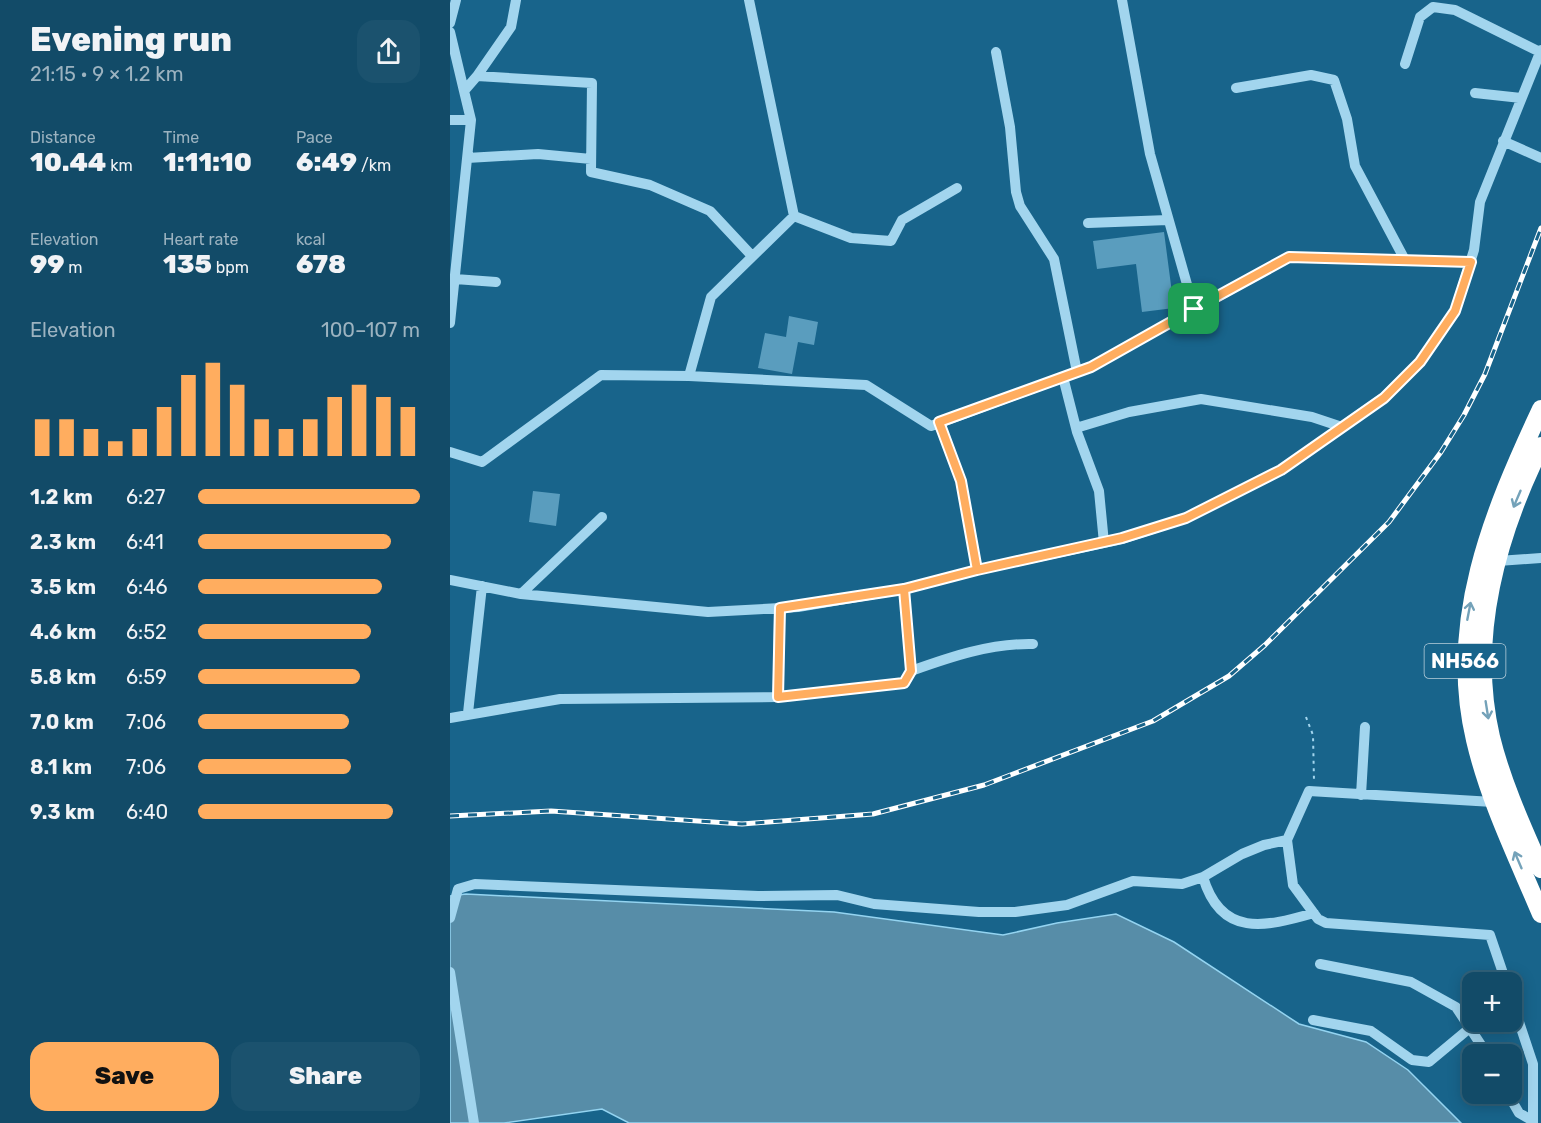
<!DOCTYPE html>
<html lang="en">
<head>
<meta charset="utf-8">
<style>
  :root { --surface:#124b68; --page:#1b526e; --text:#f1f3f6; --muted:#9cb3c0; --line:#31637c; --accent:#ffad5f }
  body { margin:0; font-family:Rubik,sans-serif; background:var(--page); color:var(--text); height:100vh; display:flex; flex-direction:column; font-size:22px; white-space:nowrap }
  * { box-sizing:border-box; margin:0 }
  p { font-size:20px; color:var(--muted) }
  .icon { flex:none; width:33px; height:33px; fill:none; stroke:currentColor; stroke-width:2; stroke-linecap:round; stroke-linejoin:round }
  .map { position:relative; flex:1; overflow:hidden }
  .sheet { display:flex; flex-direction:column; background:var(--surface); width:450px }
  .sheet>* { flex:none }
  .controls { position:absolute; left:1012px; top:972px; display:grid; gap:12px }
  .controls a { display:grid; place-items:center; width:60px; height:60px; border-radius:12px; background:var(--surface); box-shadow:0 3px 15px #0003,0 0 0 2px var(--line); font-size:30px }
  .pin { position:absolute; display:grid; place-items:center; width:51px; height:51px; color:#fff; margin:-26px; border-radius:12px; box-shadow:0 3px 9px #0006 }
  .round { display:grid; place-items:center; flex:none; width:63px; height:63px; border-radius:18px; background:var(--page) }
  .head { display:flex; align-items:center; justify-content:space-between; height:102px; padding:0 30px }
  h1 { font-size:33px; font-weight:800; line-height:45px }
  .figures { display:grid; grid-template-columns:repeat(3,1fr); gap:9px; height:102px; padding:6px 30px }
  .figures div { display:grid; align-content:center }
  .figures b { font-size:26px; font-weight:800 }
  .figures small { font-size:16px; font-weight:400 }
  .figures p { font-size:16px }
  .chart { height:168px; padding:12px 30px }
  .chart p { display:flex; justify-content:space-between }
  .chart svg { width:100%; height:108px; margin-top:6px; stroke:var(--accent); stroke-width:6 }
  .action { display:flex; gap:12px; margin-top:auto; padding:12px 30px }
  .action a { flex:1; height:69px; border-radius:18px; background:var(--accent); color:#111; font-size:24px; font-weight:800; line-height:69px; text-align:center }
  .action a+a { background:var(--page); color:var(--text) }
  ul { padding:0 30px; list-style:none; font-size:20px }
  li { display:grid; grid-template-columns:96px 72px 1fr; align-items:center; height:45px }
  li i { height:15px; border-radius:8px; background:var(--accent) }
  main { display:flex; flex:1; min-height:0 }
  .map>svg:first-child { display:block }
  .water { fill:#578da8; stroke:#94d4f1; stroke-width:1.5 }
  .building { fill:#5a9dbe }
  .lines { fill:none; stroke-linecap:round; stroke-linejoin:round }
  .path { stroke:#a2d5ee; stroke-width:2; stroke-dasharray:3 4.5; stroke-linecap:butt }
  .minor { stroke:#a2d5ee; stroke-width:10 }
  .highway { stroke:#fff; stroke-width:18 }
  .rail-casing { stroke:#fff; stroke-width:5 }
  .rail { stroke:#18648b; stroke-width:3; stroke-dasharray:9; stroke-linecap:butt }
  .oneway { stroke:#74a2b9 }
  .route-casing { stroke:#fff; stroke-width:12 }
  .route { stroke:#ffad5f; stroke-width:8 }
  .labels { text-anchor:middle; stroke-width:6; stroke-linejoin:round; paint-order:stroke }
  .shield { fill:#18648b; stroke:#bad0dc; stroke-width:1.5 }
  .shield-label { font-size:20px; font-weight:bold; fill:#fff }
</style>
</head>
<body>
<main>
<section class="sheet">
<div class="head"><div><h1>Evening run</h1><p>21:15 · 9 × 1.2 km</p></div><a class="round"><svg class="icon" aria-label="share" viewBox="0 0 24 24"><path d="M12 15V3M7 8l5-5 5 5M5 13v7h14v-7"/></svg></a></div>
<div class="figures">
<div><p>Distance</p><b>10.44<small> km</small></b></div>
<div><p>Time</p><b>1:11:10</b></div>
<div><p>Pace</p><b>6:49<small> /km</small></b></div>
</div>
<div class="figures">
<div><p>Elevation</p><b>99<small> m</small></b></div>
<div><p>Heart rate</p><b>135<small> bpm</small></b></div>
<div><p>kcal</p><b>678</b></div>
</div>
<div class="chart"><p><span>Elevation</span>100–107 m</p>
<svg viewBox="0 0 160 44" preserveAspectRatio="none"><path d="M5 44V29M15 44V29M25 44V33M35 44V38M45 44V33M55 44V24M65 44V11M75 44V6M85 44V15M95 44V29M105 44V33M115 44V29M125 44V20M135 44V15M145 44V20M155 44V24"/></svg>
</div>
<ul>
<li><b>1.2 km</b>6:27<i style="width:100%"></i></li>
<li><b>2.3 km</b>6:41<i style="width:87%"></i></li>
<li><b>3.5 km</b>6:46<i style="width:83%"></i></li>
<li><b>4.6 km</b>6:52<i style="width:78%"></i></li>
<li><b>5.8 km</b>6:59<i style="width:73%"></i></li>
<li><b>7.0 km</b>7:06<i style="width:68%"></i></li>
<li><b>8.1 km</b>7:06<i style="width:69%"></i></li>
<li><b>9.3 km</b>6:40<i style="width:88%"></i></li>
</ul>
<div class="action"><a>Save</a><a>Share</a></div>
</section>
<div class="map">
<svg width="1091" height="1123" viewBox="0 0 1091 1123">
  <rect width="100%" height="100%" fill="#18648b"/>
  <!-- water -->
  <path class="water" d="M16,894L384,912L553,935L607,923L666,914L724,942L849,1024L916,1042L958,1070L1011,1123H179L152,1109L54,1123H0V896Z"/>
  <!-- building -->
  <path class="building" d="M714,232L724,308L692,312L686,264L647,269L643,241Z
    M339,316L368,322L364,345L348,342L342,374L308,368L315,333L336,337Z
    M83,491L110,494L106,526L79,522Z"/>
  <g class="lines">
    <!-- path -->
    <path class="path" d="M856,717L863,735L864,781"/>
    <!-- minor -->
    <path class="minor" d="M66,0L61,27L27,76L142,83L141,172L200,185L260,211L302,256
      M299,0L344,216L401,238L441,241L452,220L507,188
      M672,0L700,154L744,309
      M0,23L6,0
      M0,32L14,91
      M546,52L560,127L566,192L570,206L604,259L627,372
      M955,64L970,17L983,7L1005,10L1090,52
      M786,88L861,75L884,80L897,119L905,166L955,260
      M1025,93L1071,98
      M0,120H21L14,91L27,76
      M1053,141L1091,158
      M17,158L88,154L141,159
      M638,223L718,220
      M5,279L46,282
      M0,323L21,120
      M239,376L416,385L481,426L641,367L839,257L1021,262
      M613,377L627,432L649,491L654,543
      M489,422L511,481L527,570
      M626,428L679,412L751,399L862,417L892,427
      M0,452L32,462L151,375L239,376L261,297L344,216
      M1048,561L1091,558
      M0,580L71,594L258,612L348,607L454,589L527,570L672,539L736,518L831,470L934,397L970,362L1005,311L1024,250L1030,202L1091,50
      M71,594L152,517
      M461,671C500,657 541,643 583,644
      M328,697L329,608
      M18,713L32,586
      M0,718L110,699L328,697L454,683L461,671L454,589
      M911,795L915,727
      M1043,802L859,791L837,840L843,885L868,919L876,923L1040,935L1056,982
      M753,877C771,938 815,927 864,913
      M0,918L8,889L25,884L308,896L387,895L424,904L529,912H565L617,905L683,881L732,884L753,877L792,854L814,845L837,840
      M870,964L961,982L1006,1007L1037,1054
      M0,972L24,1123
      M1062,1001L1083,1064V1123
      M863,1020L921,1031L962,1060L979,1062L1021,1027
      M1058,1094L1069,1113L1083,1121"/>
    <!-- highway -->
    <path class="highway" d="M1091,409C1042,514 997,622 1025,740C1039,800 1067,857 1091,914
      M1091,446C1047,535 1018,638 1041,737C1052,782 1072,826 1091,869"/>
    <defs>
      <path id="rail" d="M0,816L101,811L292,824L423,814L534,785L703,721L779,676L815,645L939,522L991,452L1014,415L1035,374L1091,228"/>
    </defs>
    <!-- rail casing -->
    <use href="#rail" class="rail-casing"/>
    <!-- rail -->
    <use href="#rail" class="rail"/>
  </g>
  <!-- one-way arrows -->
  <defs><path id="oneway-shaft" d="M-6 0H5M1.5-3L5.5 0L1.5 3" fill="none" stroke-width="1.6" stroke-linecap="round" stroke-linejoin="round" transform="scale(1.5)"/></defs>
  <g class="oneway">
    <use href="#oneway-shaft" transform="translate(1067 499) rotate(113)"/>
    <use href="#oneway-shaft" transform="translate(1019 611) rotate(-79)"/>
    <use href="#oneway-shaft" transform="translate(1037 710) rotate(81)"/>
    <use href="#oneway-shaft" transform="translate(1068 860) rotate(-113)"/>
  </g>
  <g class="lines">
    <defs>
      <path id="route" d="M744,309L641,367L489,422L511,481L527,570L454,589L330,608L328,697L454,683L461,671L454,589L527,570L672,538L736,518L831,470L934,398L970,362L1005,311L1021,262L839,257L744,309"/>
    </defs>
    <!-- route casing -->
    <use href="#route" class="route-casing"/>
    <!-- route -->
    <use href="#route" class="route"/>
  </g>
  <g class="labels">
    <!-- shield labels -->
    <rect class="shield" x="974.5" y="644" width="81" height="34" rx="4.5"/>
    <g class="shield-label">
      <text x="1015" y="668">NH566</text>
    </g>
  </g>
</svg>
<div class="controls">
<a>+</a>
<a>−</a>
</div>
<div class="pin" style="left:744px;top:309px;background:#1e9e55"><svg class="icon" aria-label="arrive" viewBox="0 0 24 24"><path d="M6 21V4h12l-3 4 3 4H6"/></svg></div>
</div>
</main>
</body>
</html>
